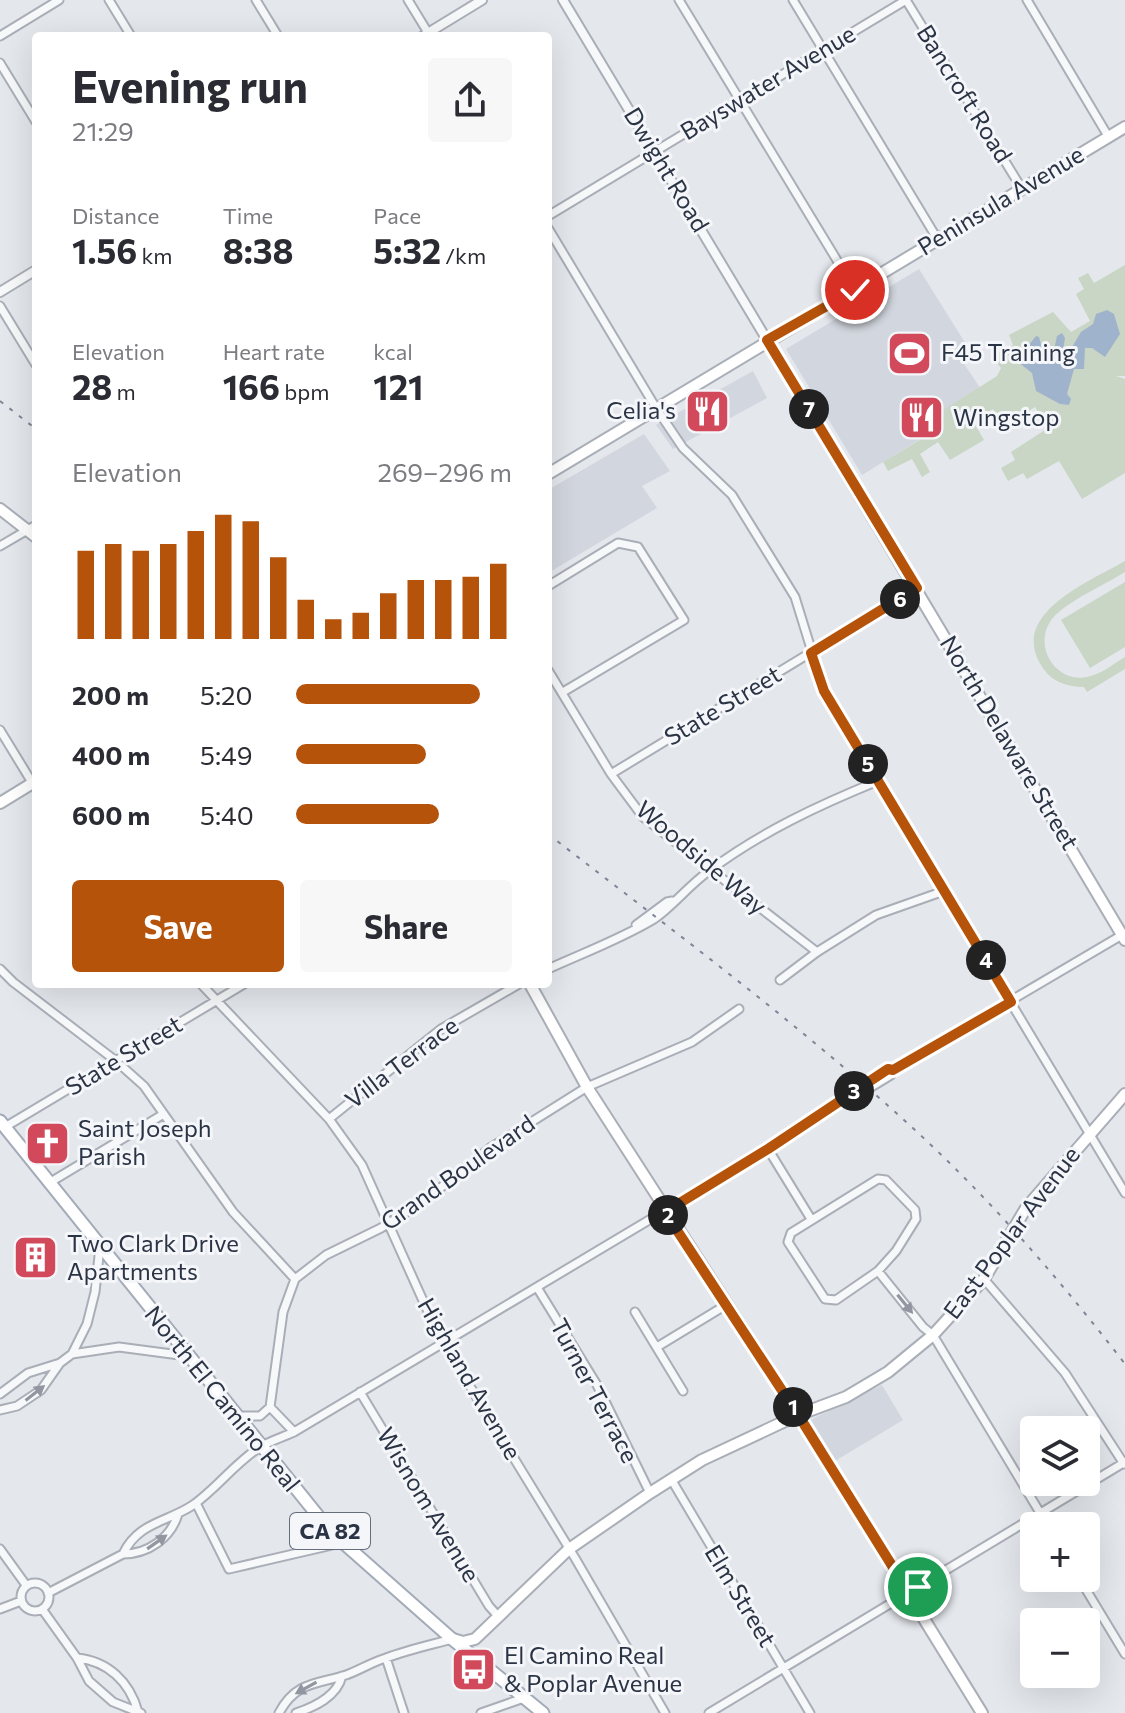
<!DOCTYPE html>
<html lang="en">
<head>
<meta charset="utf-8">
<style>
  :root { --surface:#fff; --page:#f7f7f7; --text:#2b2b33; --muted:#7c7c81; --accent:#b45309 }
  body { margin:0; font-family:Commissioner,sans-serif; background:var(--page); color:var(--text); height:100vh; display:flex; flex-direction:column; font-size:30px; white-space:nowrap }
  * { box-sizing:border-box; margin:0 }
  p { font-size:26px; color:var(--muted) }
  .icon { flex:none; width:44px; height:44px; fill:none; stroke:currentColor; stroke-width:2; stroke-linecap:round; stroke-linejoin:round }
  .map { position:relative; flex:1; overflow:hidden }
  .details { position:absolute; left:32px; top:32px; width:520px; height:956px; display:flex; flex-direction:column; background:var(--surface); border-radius:8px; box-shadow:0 8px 32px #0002 }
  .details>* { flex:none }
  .tools { position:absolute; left:1020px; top:1416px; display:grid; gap:16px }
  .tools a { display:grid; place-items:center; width:80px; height:80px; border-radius:8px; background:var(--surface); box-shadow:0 8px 32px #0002; font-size:40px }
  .pin { position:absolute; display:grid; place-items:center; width:68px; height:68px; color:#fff; margin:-34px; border:4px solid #fff; border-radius:50%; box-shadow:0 2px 8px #0007 }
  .km { position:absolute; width:40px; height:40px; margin:-20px; border-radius:50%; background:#222; color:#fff; font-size:22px; line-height:40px; text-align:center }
  .round { display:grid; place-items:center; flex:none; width:84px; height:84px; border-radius:8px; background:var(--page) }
  .headline { display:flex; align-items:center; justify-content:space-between; height:136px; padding:0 40px }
  h1 { font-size:44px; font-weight:700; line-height:60px }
  .stats { display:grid; grid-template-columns:repeat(3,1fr); gap:12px; height:136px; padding:8px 40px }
  .stats div { display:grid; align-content:center }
  .stats b { font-size:34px; font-weight:700 }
  .stats small { font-size:22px; font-weight:400 }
  .stats p { font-size:22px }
  .chart { height:224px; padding:16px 40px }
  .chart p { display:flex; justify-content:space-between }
  .chart svg { width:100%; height:144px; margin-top:8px; stroke:var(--accent); stroke-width:6 }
  .primary-button { display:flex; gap:16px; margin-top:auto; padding:16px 40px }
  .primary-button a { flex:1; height:92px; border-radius:8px; background:var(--accent); color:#fff; font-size:32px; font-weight:700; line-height:92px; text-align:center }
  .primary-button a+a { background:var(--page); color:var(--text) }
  ul { padding:0 40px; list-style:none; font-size:26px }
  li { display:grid; grid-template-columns:128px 96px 1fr; align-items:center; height:60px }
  li i { height:20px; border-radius:10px; background:var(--accent) }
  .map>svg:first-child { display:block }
  .built { fill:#d2d6de }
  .green { fill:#c9d6c5 }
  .water { fill:#9fb4cc }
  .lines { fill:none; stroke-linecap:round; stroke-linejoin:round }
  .minor-casing { stroke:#a9aeb7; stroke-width:11 }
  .tertiary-casing { stroke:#a9aeb7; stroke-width:12 }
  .secondary-casing { stroke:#a9aeb7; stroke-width:14 }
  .primary-casing { stroke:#a3abb8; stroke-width:15 }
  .minor { stroke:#f7f8fa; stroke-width:7 }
  .tertiary { stroke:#f7f8fa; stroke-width:8 }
  .secondary { stroke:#fff; stroke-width:10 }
  .primary { stroke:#fff; stroke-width:11 }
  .rail { stroke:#7d8696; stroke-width:2; stroke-dasharray:4 8; stroke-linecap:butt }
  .oneway { fill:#9196a0 }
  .route-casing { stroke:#fff; stroke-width:16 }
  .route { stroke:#b45309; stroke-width:10 }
  .labels { text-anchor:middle; stroke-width:6; stroke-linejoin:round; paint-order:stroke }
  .shield { fill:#f4f6f9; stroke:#676e7b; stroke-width:2 }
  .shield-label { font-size:22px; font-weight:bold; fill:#2b3445 }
  .street-label { font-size:24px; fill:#2b3445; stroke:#f4f6f9 }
  .poi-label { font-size:24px; fill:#2b3445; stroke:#f4f6f9; text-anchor:start }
</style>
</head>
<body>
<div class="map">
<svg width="1125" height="1713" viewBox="0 0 1125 1713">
  <rect width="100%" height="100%" fill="#e4e7ec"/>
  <!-- built -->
  <path class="built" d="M919,269L969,349L958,355L981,389L936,415L940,427L862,475L786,349Z
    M753,371L767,398L673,449L656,425Z
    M644,434L670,471L642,486L657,508L548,573V490Z
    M882,1385L903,1420L835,1461L810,1420Z"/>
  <!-- green -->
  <path class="green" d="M1125,265V376H1116L1125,379V473L1082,499L1059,461L1027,479L1023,473L1008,481L1001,468L1015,460L1011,452L1048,428L1035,407L1004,427L993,409L973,421L984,440L950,460L938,442L920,454L930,472L922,477L912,459L888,471L883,462L943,426L937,414L997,376L1001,368L992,357L1013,345L1009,335L1053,312L1071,332L1090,321L1076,294L1084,289L1078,278L1088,273L1094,283Z
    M1125,561V572C1106,584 1064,603 1052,619C1032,645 1055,683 1087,677C1100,675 1113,664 1125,657V669L1087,692L1084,687C1066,687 1050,681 1041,665C1009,613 1091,581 1125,561Z
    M1125,582V647L1090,668L1061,620Z"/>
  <!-- water -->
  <path class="water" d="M1107,310L1114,314L1120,334L1105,357L1092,348H1085L1084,369H1074L1067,394L1071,399L1069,405L1060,404L1036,391L1032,373L1018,362L1017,353L1028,346L1036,336L1039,337L1043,351L1049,353L1054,350L1057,336L1062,333L1065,338L1063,350L1069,352L1081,332L1093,324L1096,314Z"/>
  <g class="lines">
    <defs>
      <path id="minor" d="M109,0L131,36
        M256,0L278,36
        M408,0L430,36
        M679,0L855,290
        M793,0L938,240
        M1027,0L1108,136
        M0,36L59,0
        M0,63L36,122
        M548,216L906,0L1022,189
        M548,228L656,408L683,448L732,495L795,597L824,691L1125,1193
        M0,306L36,365
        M0,546L36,525
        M548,586L618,543L638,547L684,620L563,692
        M548,670L611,774L643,817L817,952
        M0,730L36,789
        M611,774L917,588
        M636,925L667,902L672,901
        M0,969L13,982L116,1061L144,1086L233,1212L295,1279
        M548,969C583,953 621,939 654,919C672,907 689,885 709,871C761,832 819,805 878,781
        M780,980L817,952L876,915L944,891
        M201,984L329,1119L362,1165L438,1334L575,1558L665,1713
        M844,1100H850L891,1075L893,1070
        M329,1119L441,1029L519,984
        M5,1127L244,984
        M768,1149L811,1219
        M878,1179L886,1180L915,1210L916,1219L896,1251L878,1271L836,1300L825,1299L788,1242L791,1233Z
        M49,1183L162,1115
        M878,1271L923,1327L933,1335L1048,1526
        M984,1279L1065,1373L1124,1464
        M538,1289L597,1385L650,1493
        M635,1312L683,1391
        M657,1347L726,1305
        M72,1354L119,1347L187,1356
        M360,1392L489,1606L498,1616
        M0,1394L28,1373L60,1363
        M0,1410L17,1406L41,1390L60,1363L72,1354L87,1324L95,1292L100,1247
        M236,1416H260L270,1407
        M294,1432L270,1407L283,1312L295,1279L326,1255L381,1228L424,1201L490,1148L587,1087L692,1042L739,1009
        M671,1479L810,1713
        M196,1503L229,1569L341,1543
        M0,1549L26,1585
        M123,1554C138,1522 168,1522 193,1505C217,1488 235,1463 260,1447C270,1441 283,1437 294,1432L768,1149L888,1069L893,1070L1122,935
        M1079,1578L1125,1654
        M21 1597a14 14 0 1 1 28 0a14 14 0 1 1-28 0Z
        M48,1593L123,1554C148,1554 171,1538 178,1514
        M0,1609L21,1601
        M42,1609L77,1658L89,1681L113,1702L141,1713
        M77,1658C108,1661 130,1682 138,1712
        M386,1658L404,1713
        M279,1713C296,1681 318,1684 346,1675C360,1670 372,1662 386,1658C407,1650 430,1645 452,1639
        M296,1713C314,1707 337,1697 342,1676
        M481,1713L524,1698
        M709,1713L1125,1462"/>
      <path id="tertiary" d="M563,0L767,340
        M423,36L482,0
        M0,292L36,270"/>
      <path id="secondary" d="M767,340L1125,940
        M548,474L1125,127
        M0,509L36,537
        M0,803L36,781
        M530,984L587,1087L802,1421L982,1713
        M453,1639L463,1642L475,1639L569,1549L650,1493L702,1460L798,1415L846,1397L888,1372L933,1335L984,1279L1026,1208L1125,1094"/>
      <path id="primary" d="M0,1121L331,1532L452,1639L543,1713"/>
    </defs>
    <!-- minor casing -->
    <use href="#minor" class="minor-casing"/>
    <!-- tertiary casing -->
    <use href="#tertiary" class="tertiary-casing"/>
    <!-- secondary casing -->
    <use href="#secondary" class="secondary-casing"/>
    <!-- primary casing -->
    <use href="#primary" class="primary-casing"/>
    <!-- minor -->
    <use href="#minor" class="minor"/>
    <!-- tertiary -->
    <use href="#tertiary" class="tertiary"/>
    <!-- secondary -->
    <use href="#secondary" class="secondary"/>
    <!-- primary -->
    <use href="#primary" class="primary"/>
    <!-- rail -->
    <path class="rail" d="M0,401L36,429
      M548,834C672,930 799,1024 915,1130C992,1201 1061,1281 1125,1364"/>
  </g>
  <!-- one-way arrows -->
  <defs><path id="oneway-solid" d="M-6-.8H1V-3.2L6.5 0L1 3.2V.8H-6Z" transform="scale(2)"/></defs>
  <g class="oneway">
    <use href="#oneway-solid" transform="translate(905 1304) rotate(51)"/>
    <use href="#oneway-solid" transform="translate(35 1393) rotate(-38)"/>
    <use href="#oneway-solid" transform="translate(157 1542) rotate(-35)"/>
    <use href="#oneway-solid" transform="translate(306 1688) rotate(151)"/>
  </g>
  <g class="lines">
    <defs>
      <path id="route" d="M855,290L767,340L917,588L811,653L824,691L1011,1002L893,1070L888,1069L768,1149L665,1212L802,1421L909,1593L918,1587"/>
    </defs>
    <!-- route casing -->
    <use href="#route" class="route-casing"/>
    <!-- route -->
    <use href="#route" class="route"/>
  </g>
  <!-- icons -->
  <defs>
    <symbol id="stadium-square" viewBox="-11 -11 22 22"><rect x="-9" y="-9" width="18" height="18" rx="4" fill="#d1495b" stroke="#f4f6f9"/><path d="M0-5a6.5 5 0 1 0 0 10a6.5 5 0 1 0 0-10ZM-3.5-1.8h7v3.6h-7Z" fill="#fff"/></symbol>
    <symbol id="restaurant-square" viewBox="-11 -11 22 22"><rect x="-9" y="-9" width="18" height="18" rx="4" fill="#d1495b" stroke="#f4f6f9"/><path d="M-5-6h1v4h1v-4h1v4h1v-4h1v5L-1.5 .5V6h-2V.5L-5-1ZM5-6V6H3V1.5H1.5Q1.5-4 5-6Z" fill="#fff"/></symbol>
    <symbol id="church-square" viewBox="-11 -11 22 22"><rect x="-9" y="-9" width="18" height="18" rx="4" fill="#d1495b" stroke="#f4f6f9"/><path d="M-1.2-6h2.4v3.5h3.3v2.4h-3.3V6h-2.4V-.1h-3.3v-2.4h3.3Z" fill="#fff"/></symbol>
    <symbol id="building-square" viewBox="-11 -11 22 22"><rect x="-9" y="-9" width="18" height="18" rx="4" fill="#d1495b" stroke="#f4f6f9"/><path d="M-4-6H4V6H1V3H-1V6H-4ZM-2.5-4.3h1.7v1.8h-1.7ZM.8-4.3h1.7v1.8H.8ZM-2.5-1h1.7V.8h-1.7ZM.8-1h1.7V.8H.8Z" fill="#fff"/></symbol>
    <symbol id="bus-square" viewBox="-11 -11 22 22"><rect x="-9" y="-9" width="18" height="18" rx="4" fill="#d1495b" stroke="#f4f6f9"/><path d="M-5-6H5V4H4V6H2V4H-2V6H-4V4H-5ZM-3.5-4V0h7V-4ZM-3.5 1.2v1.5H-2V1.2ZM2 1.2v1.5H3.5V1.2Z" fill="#fff"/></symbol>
  </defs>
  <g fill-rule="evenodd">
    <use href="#stadium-square" x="884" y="328" width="51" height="51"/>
    <use href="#restaurant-square" x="682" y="386" width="51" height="51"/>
    <use href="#restaurant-square" x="896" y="392" width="51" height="51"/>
    <use href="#church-square" x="22" y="1118" width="51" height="51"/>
    <use href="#building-square" x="10" y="1232" width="51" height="51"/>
    <use href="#bus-square" x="448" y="1644" width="51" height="51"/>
  </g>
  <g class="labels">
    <!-- shield labels -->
    <rect class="shield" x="290" y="1513" width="80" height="36" rx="6"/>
    <g class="shield-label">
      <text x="330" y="1539">CA 82</text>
    </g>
    <!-- street labels -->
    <g class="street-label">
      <text transform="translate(768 83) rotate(-31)" y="8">Bayswater Avenue</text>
      <text transform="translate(964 94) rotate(58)" y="8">Bancroft Road</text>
      <text transform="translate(666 170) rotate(59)" y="8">Dwight Road</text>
      <text transform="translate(1001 201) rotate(-31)" y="8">Peninsula Avenue</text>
      <text transform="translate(723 706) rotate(-31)" y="8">State Street</text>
      <text transform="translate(1009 743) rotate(59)" y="8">North Delaware Street</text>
      <text transform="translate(701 858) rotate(40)" y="8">Woodside Way</text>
      <text transform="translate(124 1056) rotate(-31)" y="8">State Street</text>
      <text transform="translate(402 1063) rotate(-37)" y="8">Villa Terrace</text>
      <text transform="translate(458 1173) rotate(-35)" y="8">Grand Boulevard</text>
      <text transform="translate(1012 1233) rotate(-53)" y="8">East Poplar Avenue</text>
      <text transform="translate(469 1379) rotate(60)" y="8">Highland Avenue</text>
      <text transform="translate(594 1391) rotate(62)" y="8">Turner Terrace</text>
      <text transform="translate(222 1399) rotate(51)" y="8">North El Camino Real</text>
      <text transform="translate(428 1505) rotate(59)" y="8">Wisnom Avenue</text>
      <text transform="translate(740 1596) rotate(59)" y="8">Elm Street</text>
    </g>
    <!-- poi labels -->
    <g class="poi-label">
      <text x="941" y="361">F45 Training</text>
      <text x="676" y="419" text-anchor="end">Celia's</text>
      <text x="953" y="426">Wingstop</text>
      <text x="78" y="1137">Saint Joseph<tspan x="78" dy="28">Parish</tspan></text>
      <text x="67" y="1252">Two Clark Drive<tspan x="67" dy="28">Apartments</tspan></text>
      <text x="504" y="1664">El Camino Real<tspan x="504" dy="28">&amp; Poplar Avenue</tspan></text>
    </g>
  </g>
</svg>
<div class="tools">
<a><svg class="icon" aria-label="layers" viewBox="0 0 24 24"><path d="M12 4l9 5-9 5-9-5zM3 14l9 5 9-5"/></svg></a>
<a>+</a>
<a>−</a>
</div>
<div class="pin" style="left:918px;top:1587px;background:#1e9e55"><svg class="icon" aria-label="arrive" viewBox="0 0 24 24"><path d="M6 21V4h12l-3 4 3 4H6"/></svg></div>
<div class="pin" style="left:855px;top:290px;background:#d93025"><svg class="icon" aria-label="check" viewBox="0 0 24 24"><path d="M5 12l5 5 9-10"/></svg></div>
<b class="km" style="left:793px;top:1407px">1</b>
<b class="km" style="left:668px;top:1215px">2</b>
<b class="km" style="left:854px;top:1091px">3</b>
<b class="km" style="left:986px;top:960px">4</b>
<b class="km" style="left:868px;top:764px">5</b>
<b class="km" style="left:900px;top:599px">6</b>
<b class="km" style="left:809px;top:409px">7</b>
<section class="details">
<div class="headline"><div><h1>Evening run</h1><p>21:29</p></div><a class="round"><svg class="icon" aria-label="share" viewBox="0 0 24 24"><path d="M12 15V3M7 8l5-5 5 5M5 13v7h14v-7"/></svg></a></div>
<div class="stats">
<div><p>Distance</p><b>1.56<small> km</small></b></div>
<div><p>Time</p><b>8:38</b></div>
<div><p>Pace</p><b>5:32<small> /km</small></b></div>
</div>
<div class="stats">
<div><p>Elevation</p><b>28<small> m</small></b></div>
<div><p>Heart rate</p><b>166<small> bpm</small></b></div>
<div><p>kcal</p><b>121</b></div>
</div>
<div class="chart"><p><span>Elevation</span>269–296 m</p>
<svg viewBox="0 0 160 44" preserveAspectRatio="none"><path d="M5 44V17M15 44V15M25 44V17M35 44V15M45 44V11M55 44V6M65 44V8M75 44V19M85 44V32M95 44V38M105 44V36M115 44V30M125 44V26M135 44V26M145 44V25M155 44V21"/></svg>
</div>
<ul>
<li><b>200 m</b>5:20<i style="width:85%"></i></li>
<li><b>400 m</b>5:49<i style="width:60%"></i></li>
<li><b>600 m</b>5:40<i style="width:66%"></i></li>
</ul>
<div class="primary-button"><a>Save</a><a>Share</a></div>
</section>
</div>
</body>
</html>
